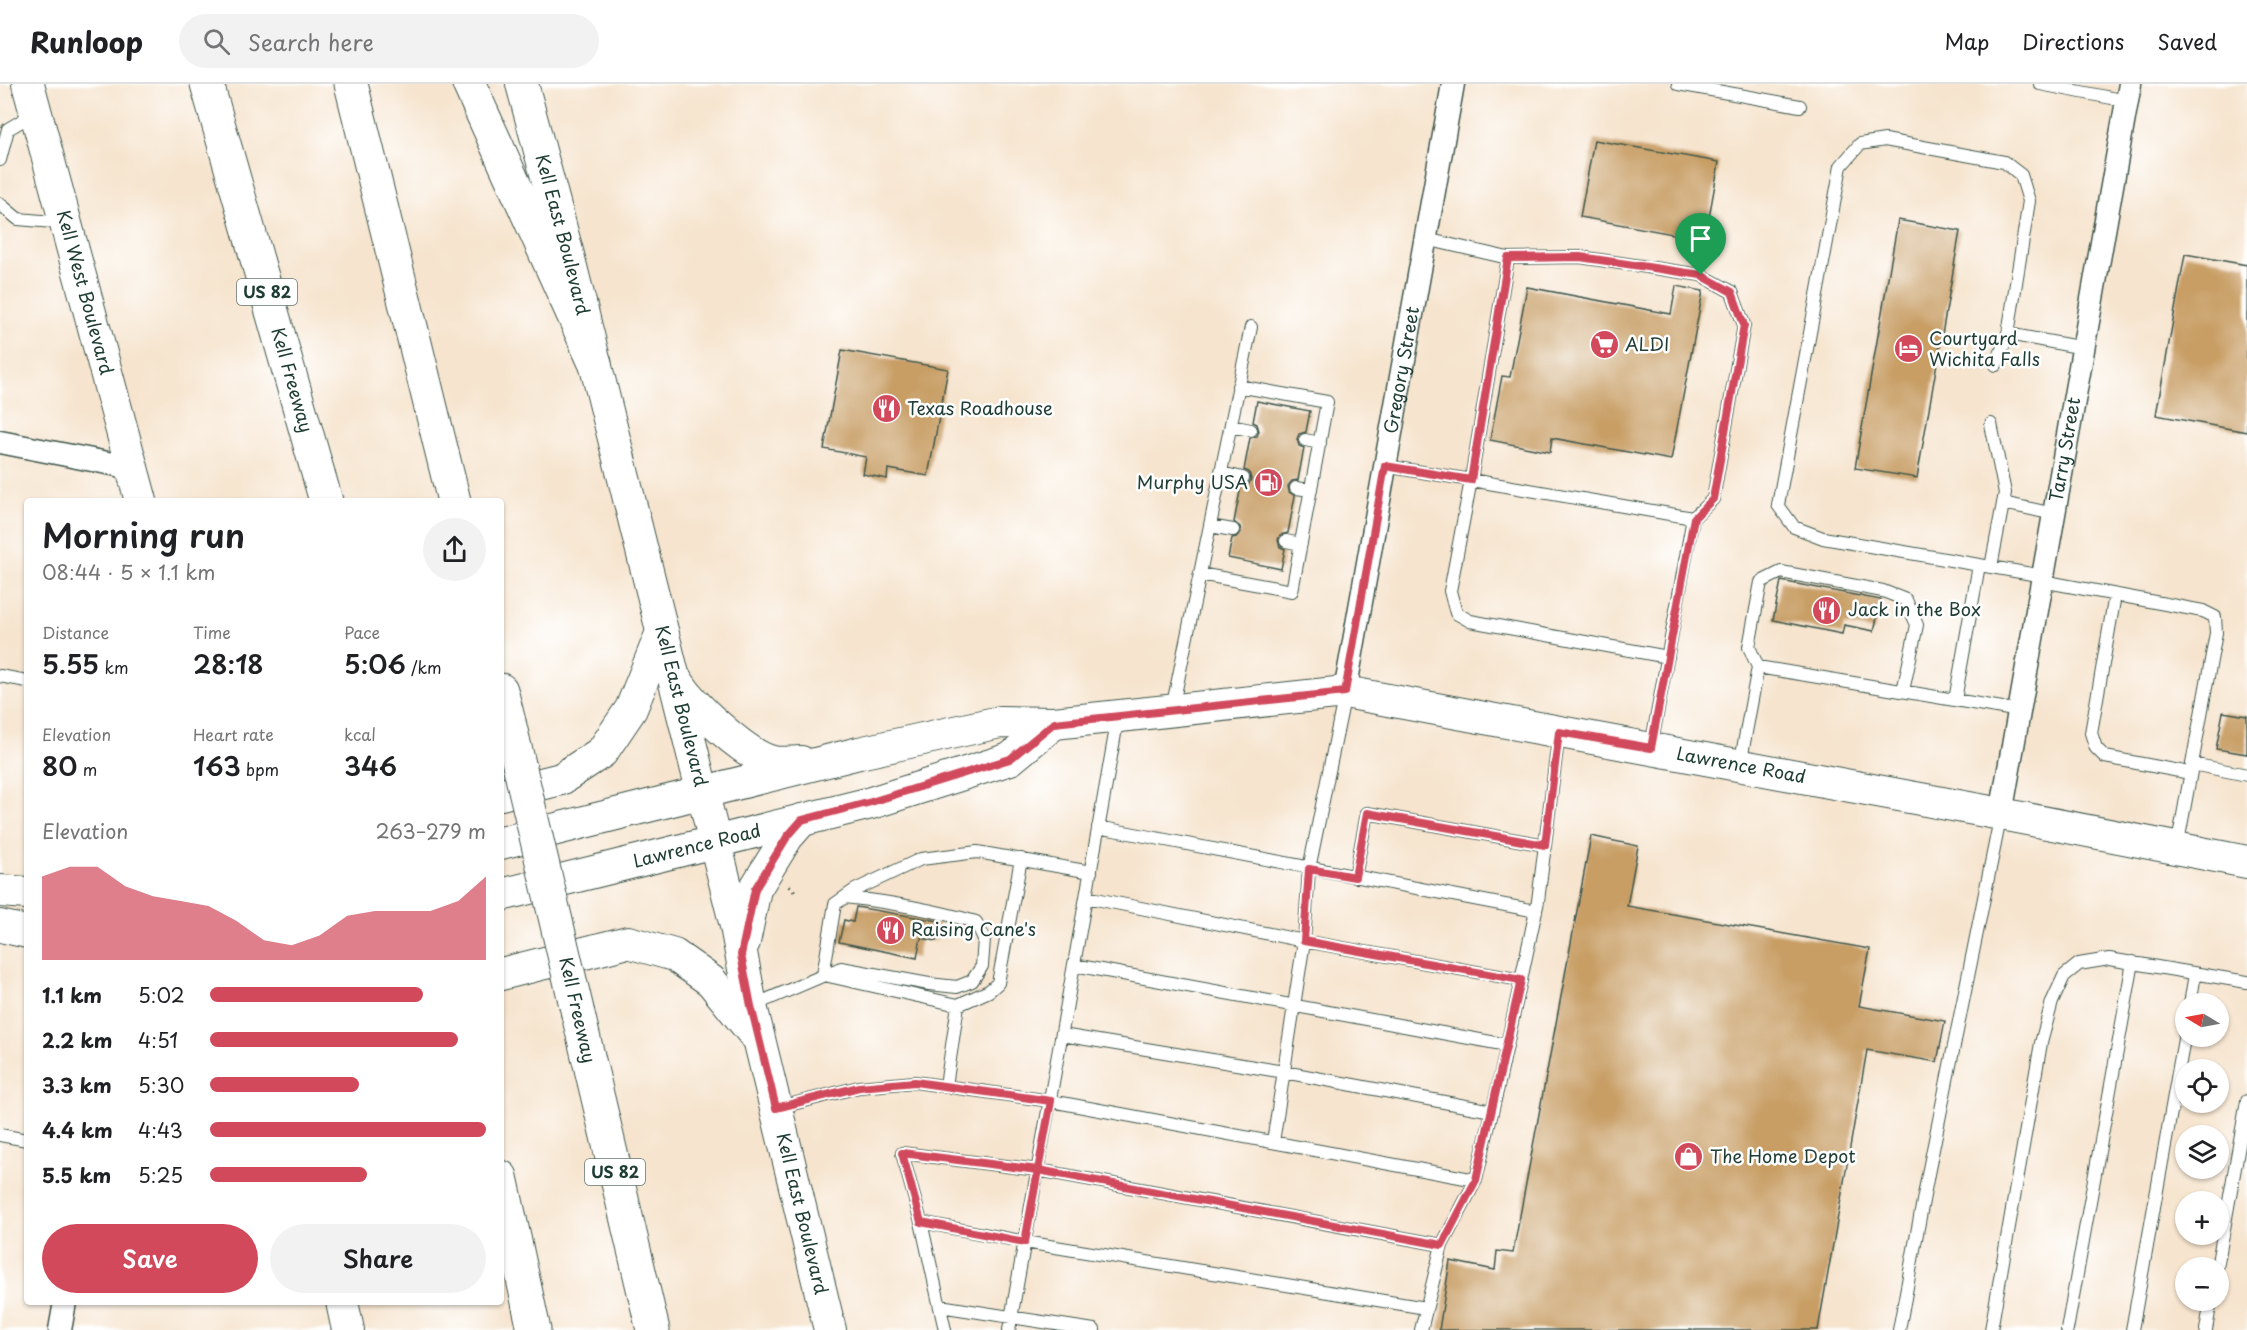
<!DOCTYPE html>
<html lang="en">
<head>
<meta charset="utf-8">
<style>
  :root { --surface:#fff; --page:#f2f2f2; --text:#202124; --muted:#757577; --line:#e0e0e0; --accent:#d1495b }
  body { margin:0; font-family:"Playpen Sans",sans-serif; background:var(--page); color:var(--text); height:100vh; display:flex; flex-direction:column; font-size:22px; white-space:nowrap }
  * { box-sizing:border-box; margin:0 }
  p { font-size:20px; color:var(--muted) }
  .icon { flex:none; width:33px; height:33px; fill:none; stroke:currentColor; stroke-width:2; stroke-linecap:round; stroke-linejoin:round }
  .map { position:relative; flex:1; overflow:hidden }
  .details { position:absolute; left:24px; top:414px; width:480px; height:807px; display:flex; flex-direction:column; background:var(--surface); border-radius:6px; box-shadow:0 2px 4px #0004 }
  .details>* { flex:none }
  .needle { width:39px; rotate:280deg }
  .tools { position:absolute; left:2175px; top:909px; display:grid; gap:12px }
  .tools a { display:grid; place-items:center; width:54px; height:54px; border-radius:50%; background:var(--surface); box-shadow:0 2px 4px #0004; font-size:30px }
  .pin { position:absolute; display:grid; place-items:center; width:51px; height:51px; color:#fff; margin:-62px -26px; border-radius:50% 50% 50% 0; rotate:-45deg; box-shadow:0 0 6px #0007 }
  .pin .icon { rotate:45deg }
  .round { display:grid; place-items:center; flex:none; width:63px; height:63px; border-radius:32px; background:var(--page) }
  .summary { display:flex; align-items:center; justify-content:space-between; height:102px; padding:0 18px }
  h1 { font-size:33px; font-weight:600; line-height:45px }
  .figures { display:grid; grid-template-columns:repeat(3,1fr); gap:9px; height:102px; padding:6px 18px }
  .figures div { display:grid; align-content:center }
  .figures b { font-size:26px; font-weight:600 }
  .figures small { font-size:16px; font-weight:400 }
  .figures p { font-size:16px }
  .chart { height:168px; padding:12px 18px }
  .chart p { display:flex; justify-content:space-between }
  .chart svg { width:100%; height:108px; margin-top:6px; fill:var(--accent); opacity:.7 }
  .button { display:flex; gap:12px; margin-top:auto; padding:12px 18px }
  .button a { flex:1; height:69px; border-radius:36px; background:var(--accent); color:#fff; font-size:24px; font-weight:600; line-height:69px; text-align:center }
  .button a+a { background:var(--page); color:var(--text) }
  ul { padding:0 18px; list-style:none; font-size:20px }
  li { display:grid; grid-template-columns:96px 72px 1fr; align-items:center; height:45px }
  li i { height:15px; border-radius:8px; background:var(--accent) }
  header { display:flex; align-items:center; gap:36px; box-sizing:border-box; height:84px; padding:0 30px; background:var(--surface); border-bottom:2px solid var(--line) }
  header strong { font-size:28px }
  nav { display:flex; gap:33px; margin-inline-start:auto; font-size:21px }
  .search { width:420px; height:54px; background:var(--page); display:flex; align-items:center; gap:15px; box-sizing:border-box; padding:0 21px; border-radius:33px; color:var(--muted); font-size:22px }
  .map>svg:first-child { display:block }
  .building { fill:#c89e65 }
  .lines { fill:none; stroke-linecap:round; stroke-linejoin:round }
  .lane-casing { stroke:#3f564b; stroke-width:14 }
  .street-casing { stroke:#3f564b; stroke-width:25 }
  .secondary-casing { stroke:#3f564b; stroke-width:34 }
  .highway-casing { stroke:#3f564b; stroke-width:35 }
  .path { stroke:#3f564b; stroke-width:4; stroke-dasharray:1.5 4.5; stroke-linecap:butt }
  .lane { stroke:#fff; stroke-width:12 }
  .street { stroke:#fff; stroke-width:22 }
  .secondary { stroke:#fff; stroke-width:32 }
  .highway { stroke:#fff; stroke-width:33 }
  .highway-bridge-casing { stroke:#3f564b; stroke-width:35; stroke-linecap:butt }
  .highway-bridge { stroke:#fff; stroke-width:33 }
  .route-casing { stroke:#fff; stroke-width:12 }
  .route { stroke:#d1495b; stroke-width:8 }
  .labels { text-anchor:middle; stroke-width:5; stroke-linejoin:round; paint-order:stroke }
  .shield { fill:#fff; stroke:#627771; stroke-width:1.5 }
  .shield-label { font-size:16px; font-weight:bold; fill:#1f3d34 }
  .street-label { font-size:18px; fill:#1f3d34; stroke:#fff }
  .poi-label { font-size:18px; fill:#1f3d34; stroke:#fff; text-anchor:start }
</style>
</head>
<body>
<header>
<strong>Runloop</strong>
<div class="search"><svg class="icon" aria-label="search" viewBox="0 0 24 24"><circle cx="10" cy="10" r="6"/><path d="M15 15l6 6"/></svg>Search here</div>
<nav><a>Map</a><a>Directions</a><a>Saved</a></nav>
</header>
<div class="map">
<svg width="2247" height="1246" viewBox="0 0 2247 1246">
  <rect width="100%" height="100%" fill="#fff"/>
  <filter id="ink" filterUnits="userSpaceOnUse"><feTurbulence type="fractalNoise" baseFrequency=".0167" numOctaves="2"/><feDisplacementMap in="SourceGraphic" scale="12" xChannelSelector="R" yChannelSelector="G"/><feConvolveMatrix kernelMatrix="1 2 1 2 8 2 1 2 1" color-interpolation-filters="sRGB"/></filter>
  <filter id="wash" filterUnits="userSpaceOnUse"><feTurbulence type="fractalNoise" baseFrequency=".008" numOctaves="4" result="noise"/><feDisplacementMap in="SourceGraphic" scale="24" xChannelSelector="R" yChannelSelector="G"/><feGaussianBlur stdDeviation="1.35" result="paint"/><feColorMatrix in="noise" values="0 0 0 0 0 0 0 0 0 0 0 0 0 0 0 0 0 1.4 0 .05"/><feComposite in="paint" operator="in"/></filter>
  <g filter="url(#wash)">
    <rect width="100%" height="100%" fill="#f6e4ce"/>
    <g id="blocks">
      <!-- building -->
      <path class="building" d="M1594,56L1719,78L1705,156L1580,133Z
        M1898,136L1960,147L1917,394L1855,384Z
        M2185,170L2247,181V348L2156,331Z
        M1676,202L1703,207L1671,376L1552,354L1550,368L1490,356L1502,292L1510,293L1527,203L1671,230Z
        M842,266L948,285L928,392L888,385L887,395L863,390L866,373L824,365Z
        M1257,317L1310,327L1306,348L1299,350L1297,355L1299,362L1304,364L1298,396L1292,397L1288,402L1289,408L1295,412L1288,449L1280,451L1278,456L1280,463L1285,465L1281,485L1228,474L1232,454L1236,453L1241,448L1240,443L1234,438L1241,402L1249,400L1251,395L1249,388L1244,386L1250,354L1257,352L1259,347L1257,340L1253,338Z
        M1781,497L1881,516L1874,547L1844,541L1842,550L1773,536Z
        M2223,628L2247,632V670L2216,665Z
        M1591,752L1638,762L1627,822L1870,865L1859,922L1945,937L1937,978L1867,966L1818,1246H1439L1450,1177L1495,1186L1497,1167L1513,1169Z
        M856,823L939,837L936,857L921,854L917,874L839,858L844,836L853,838Z"/>
    </g>
  </g>
  <g filter="url(#ink)">
    <use href="#blocks" fill-opacity="0" stroke="#3f564b" stroke-width="1.5"/>
    <g class="lines">
      <defs>
        <path id="lane" d="M1678,0L1800,22
          M2040,0L2127,17
          M0,76L8,45L35,29
          M0,120L18,135L65,139
          M1426,155L1508,174L1580,173L1701,191L1732,208L1744,241L1713,415L1693,434L1651,663
          M2008,250L2084,264
          M1996,281L2008,250L2029,117L2021,91L2004,78L1885,56L1860,60L1841,82L1778,421L1794,443L1823,454L2043,492
          M1231,342L1251,346
          M1305,356L1320,359
          M1385,382L1471,396L1508,174
          M1221,389L1243,394
          M1296,404L1311,406
          M2003,419L2054,430
          M1210,442L1233,446
          M1286,457L1301,460
          M1991,483L2005,409L1991,340
          M1200,490L1292,507L1327,318L1238,302
          M2042,497L2203,527L2215,533L2216,549L2192,680L2247,691
          M2115,511L2091,649L2096,664L2105,673L2190,689
          M1668,573L1470,537L1456,529L1450,507L1471,396L1693,434
          M1758,583L1749,563L1761,498L1781,488L1883,507L1906,516L1917,541L1903,607
          M0,592L27,597
          M1955,616L1979,481
          M1172,625L1251,243
          M1740,681L1758,583L2020,627
          M1098,743L1536,827
          M2177,764L2192,682
          M1355,793L1367,729L1545,761
          M1086,813L1304,857L1521,896
          M1074,881L1507,961
          M823,891L835,820L855,806L921,775L977,768L1091,788
          M824,891L958,921L989,907L998,899L1021,775
          M2190,920L2195,890
          M752,922L841,884L929,900L957,903L972,897L982,882L984,855L976,838C934,826 889,818 845,813
          M1062,951L1284,988L1492,1027
          M946,1002L958,921
          M777,1024L859,1003L915,998L1051,1017L1476,1096
          M0,1051L27,1056
          M1273,1058L1304,857L1309,785L1345,609
          M921,1138L1025,1158L1426,1224
          M2217,1184L2247,1017
          M940,1222L1094,1246
          M945,1246L921,1138L902,1069L1038,1086L1442,1161
          M1009,1246L1118,633
          M1421,1246L1442,1161L1476,1096L1498,1003L1538,817L1559,648
          M1899,1246L1928,1090L2001,730
          M1991,1246L2041,959L2052,918L2064,892L2079,880L2109,875L2247,898
          M2067,1246L2133,878
          M2132,1246L2186,944
          M2206,1246L2211,1216"/>
        <g id="street">
          <path d="M0,358L133,384"/>
          <path id="s1" d="M1345,608L1453,0"/>
          <path id="s2" d="M2001,730L2130,0"/>
          <path d="M60,1246L65,1218"/>
        </g>
        <g id="secondary">
          <path id="s3" d="M28,0L141,417"/>
          <path id="s4" d="M522,0L568,171L736,842L751,922L830,1246"/>
          <path d="M678,598C692,621 746,672 773,678C781,680 792,678 801,678"/>
          <path d="M501,710L561,695L602,668L631,625L662,548"/>
          <path id="s5" d="M501,759L859,669L1000,638L1054,639L1345,608L2001,730L2247,778"/>
          <path d="M0,807L27,809"/>
          <path id="s6" d="M501,811L871,719L1010,675L1054,639"/>
          <path d="M0,842L27,848"/>
          <path d="M744,858L755,805L787,753L802,736"/>
          <path d="M501,890L628,858L674,871L711,897L754,950"/>
          <path d="M342,1218L348,1246"/>
        </g>
        <g id="highway">
          <path id="s7" d="M207,0L326,417"/>
          <path d="M351,0L454,417"/>
          <path d="M469,0L595,279"/>
          <path d="M501,606L509,638"/>
          <path d="M578,930L653,1246"/>
          <path d="M501,1093L534,1246"/>
        </g>
      </defs>
      <!-- lane casing -->
      <use href="#lane" class="lane-casing"/>
      <!-- street casing -->
      <use href="#street" class="street-casing"/>
      <!-- secondary casing -->
      <use href="#secondary" class="secondary-casing"/>
      <!-- highway casing -->
      <use href="#highway" class="highway-casing"/>
      <!-- path -->
      <path class="path" d="M789,802L795,808"/>
      <!-- lane -->
      <use href="#lane" class="lane"/>
      <!-- street -->
      <use href="#street" class="street"/>
      <!-- secondary -->
      <use href="#secondary" class="secondary"/>
      <!-- highway -->
      <use href="#highway" class="highway"/>
      <defs>
        <path id="highway-bridge" d="M509,638L578,930"/>
      </defs>
      <!-- highway-bridge casing -->
      <use href="#highway-bridge" class="highway-bridge-casing"/>
      <!-- highway-bridge -->
      <use href="#highway-bridge" class="highway-bridge"/>
    </g>
  </g>
  <g class="lines" filter="url(#ink)">
    <defs>
      <path id="route" d="M1701,191L1580,173L1508,174L1471,396L1385,382L1345,608L1054,639L1010,675L871,718L802,736L787,753L755,805L741,871L751,922L776,1024L859,1003L915,998L1051,1017L1038,1086L902,1069L921,1138L1025,1158L1038,1086L1442,1161L1476,1096L1521,896L1304,857L1309,785L1355,793L1367,729L1545,761L1559,648L1651,664L1694,434L1713,415L1744,241L1732,208L1701,191"/>
    </defs>
    <!-- route casing -->
    <use href="#route" class="route-casing"/>
    <!-- route -->
    <use href="#route" class="route"/>
  </g>
  <!-- icons -->
  <defs>
    <symbol id="supermarket-disc" viewBox="-11 -11 22 22"><circle r="9.5" fill="#d1495b" stroke="#fff"/><path d="M-6-5.5h2.5l.6 2H6L4.5 2H-2.5L-4.4-4H-6ZM-1.5 3.2a1.3 1.3 0 1 0 .1 0ZM3 3.2a1.3 1.3 0 1 0 .1 0Z" fill="#fff"/></symbol>
    <symbol id="hotel-disc" viewBox="-11 -11 22 22"><circle r="9.5" fill="#d1495b" stroke="#fff"/><path d="M-6-4.5h1.5V1H6V5H4.5V3h-9V5H-6ZM-4 0a1.8 1.8 0 1 1 3.6 0ZM.5 0V-2.5h3Q6-2.5 6 0Z" fill="#fff"/></symbol>
    <symbol id="restaurant-disc" viewBox="-11 -11 22 22"><circle r="9.5" fill="#d1495b" stroke="#fff"/><path d="M-5-6h1v4h1v-4h1v4h1v-4h1v5L-1.5 .5V6h-2V.5L-5-1ZM5-6V6H3V1.5H1.5Q1.5-4 5-6Z" fill="#fff"/></symbol>
    <symbol id="fuel-disc" viewBox="-11 -11 22 22"><circle r="9.5" fill="#d1495b" stroke="#fff"/><path d="M-5.5-6h7V0h2V4h1.3V-2.5L3-4.5l.8-.8L6-3V5H2.5V1h-1V6h-7ZM-4.2-4.7v3.2H.2V-4.7Z" fill="#fff"/></symbol>
    <symbol id="shop-disc" viewBox="-11 -11 22 22"><circle r="9.5" fill="#d1495b" stroke="#fff"/><path d="M-5-2.5h2.3a2.7 3.5 0 0 1 5.4 0H5L5.5 6h-11ZM-1.5-2.5h3a1.5 2.3 0 0 0-3 0Z" fill="#fff"/></symbol>
  </defs>
  <g fill-rule="evenodd">
    <use href="#supermarket-disc" x="1588" y="244" width="33" height="33"/>
    <use href="#hotel-disc" x="1892" y="248" width="33" height="33"/>
    <use href="#restaurant-disc" x="870" y="308" width="33" height="33"/>
    <use href="#fuel-disc" x="1252" y="382" width="33" height="33"/>
    <use href="#restaurant-disc" x="1810" y="510" width="33" height="33"/>
    <use href="#restaurant-disc" x="874" y="830" width="33" height="33"/>
    <use href="#shop-disc" x="1672" y="1056" width="33" height="33"/>
  </g>
  <g class="labels">
    <!-- shield labels -->
    <g class="shield">
      <rect x="237" y="195" width="60" height="26" rx="4.5"/>
      <rect x="585" y="1075" width="60" height="26" rx="4.5"/>
    </g>
    <g class="shield-label">
      <text x="267" y="214">US 82</text>
      <text x="615" y="1094">US 82</text>
    </g>
    <!-- street labels -->
    <g class="street-label">
      <text dy="6" stroke="none"><textPath href="#s4" startOffset="156">Kell East Boulevard</textPath></text>
      <text dy="6" stroke="none"><textPath href="#s3" startOffset="216">Kell West Boulevard</textPath></text>
      <text dy="6" stroke="none"><textPath href="#s1" startOffset="327">Gregory Street</textPath></text>
      <text dy="6" stroke="none"><textPath href="#s7" startOffset="308">Kell Freeway</textPath></text>
      <text dy="6" stroke="none"><textPath href="#s2" startOffset="370">Tarry Street</textPath></text>
      <text dy="6" stroke="none"><textPath href="#s4" startOffset="642">Kell East Boulevard</textPath></text>
      <text dy="6" stroke="none"><textPath href="#s5" startOffset="1263">Lawrence Road</textPath></text>
      <text dy="6" stroke="none"><textPath href="#s6" startOffset="202">Lawrence Road</textPath></text>
      <text transform="translate(577 926) rotate(77)" y="6">Kell Freeway</text>
      <text dy="6" stroke="none"><textPath href="#s4" startOffset="1164">Kell East Boulevard</textPath></text>
    </g>
    <!-- poi labels -->
    <g class="poi-label">
      <text x="1929" y="261">Courtyard<tspan x="1929" dy="21">Wichita Falls</tspan></text>
      <text x="1625" y="267">ALDI</text>
      <text x="907" y="331">Texas Roadhouse</text>
      <text x="1248" y="405" text-anchor="end">Murphy USA</text>
      <text x="1848" y="532">Jack in the Box</text>
      <text x="911" y="852">Raising Cane's</text>
      <text x="1710" y="1079">The Home Depot</text>
    </g>
  </g>
</svg>
<div class="tools">
<a><svg class="needle" viewBox="-14 -14 28 28"><path d="M0-13l5 13h-10z" fill="#e53935"/><path d="M0 13l5-13h-10z" fill="#757577"/></svg></a>
<a><svg class="icon" aria-label="locate" viewBox="0 0 24 24"><circle cx="12" cy="12" r="6"/><path d="M12 2v4M12 18v4M2 12h4M18 12h4"/></svg></a>
<a><svg class="icon" aria-label="layers" viewBox="0 0 24 24"><path d="M12 4l9 5-9 5-9-5zM3 14l9 5 9-5"/></svg></a>
<a>+</a>
<a>−</a>
</div>
<div class="pin" style="left:1701px;top:191px;background:#1e9e55"><svg class="icon" aria-label="arrive" viewBox="0 0 24 24"><path d="M6 21V4h12l-3 4 3 4H6"/></svg></div>
<section class="details">
<div class="summary"><div><h1>Morning run</h1><p>08:44 · 5 × 1.1 km</p></div><a class="round"><svg class="icon" aria-label="share" viewBox="0 0 24 24"><path d="M12 15V3M7 8l5-5 5 5M5 13v7h14v-7"/></svg></a></div>
<div class="figures">
<div><p>Distance</p><b>5.55<small> km</small></b></div>
<div><p>Time</p><b>28:18</b></div>
<div><p>Pace</p><b>5:06<small> /km</small></b></div>
</div>
<div class="figures">
<div><p>Elevation</p><b>80<small> m</small></b></div>
<div><p>Heart rate</p><b>163<small> bpm</small></b></div>
<div><p>kcal</p><b>346</b></div>
</div>
<div class="chart"><p><span>Elevation</span>263–279 m</p>
<svg viewBox="0 0 160 44" preserveAspectRatio="none"><path d="M0 44V10L10 6L20 6L30 14L40 18L50 20L60 22L70 28L80 36L90 38L100 34L110 26L120 24L130 24L140 24L150 20L160 10V44z"/></svg>
</div>
<ul>
<li><b>1.1 km</b>5:02<i style="width:77%"></i></li>
<li><b>2.2 km</b>4:51<i style="width:90%"></i></li>
<li><b>3.3 km</b>5:30<i style="width:54%"></i></li>
<li><b>4.4 km</b>4:43<i style="width:100%"></i></li>
<li><b>5.5 km</b>5:25<i style="width:57%"></i></li>
</ul>
<div class="button"><a>Save</a><a>Share</a></div>
</section>
</div>
</body>
</html>
